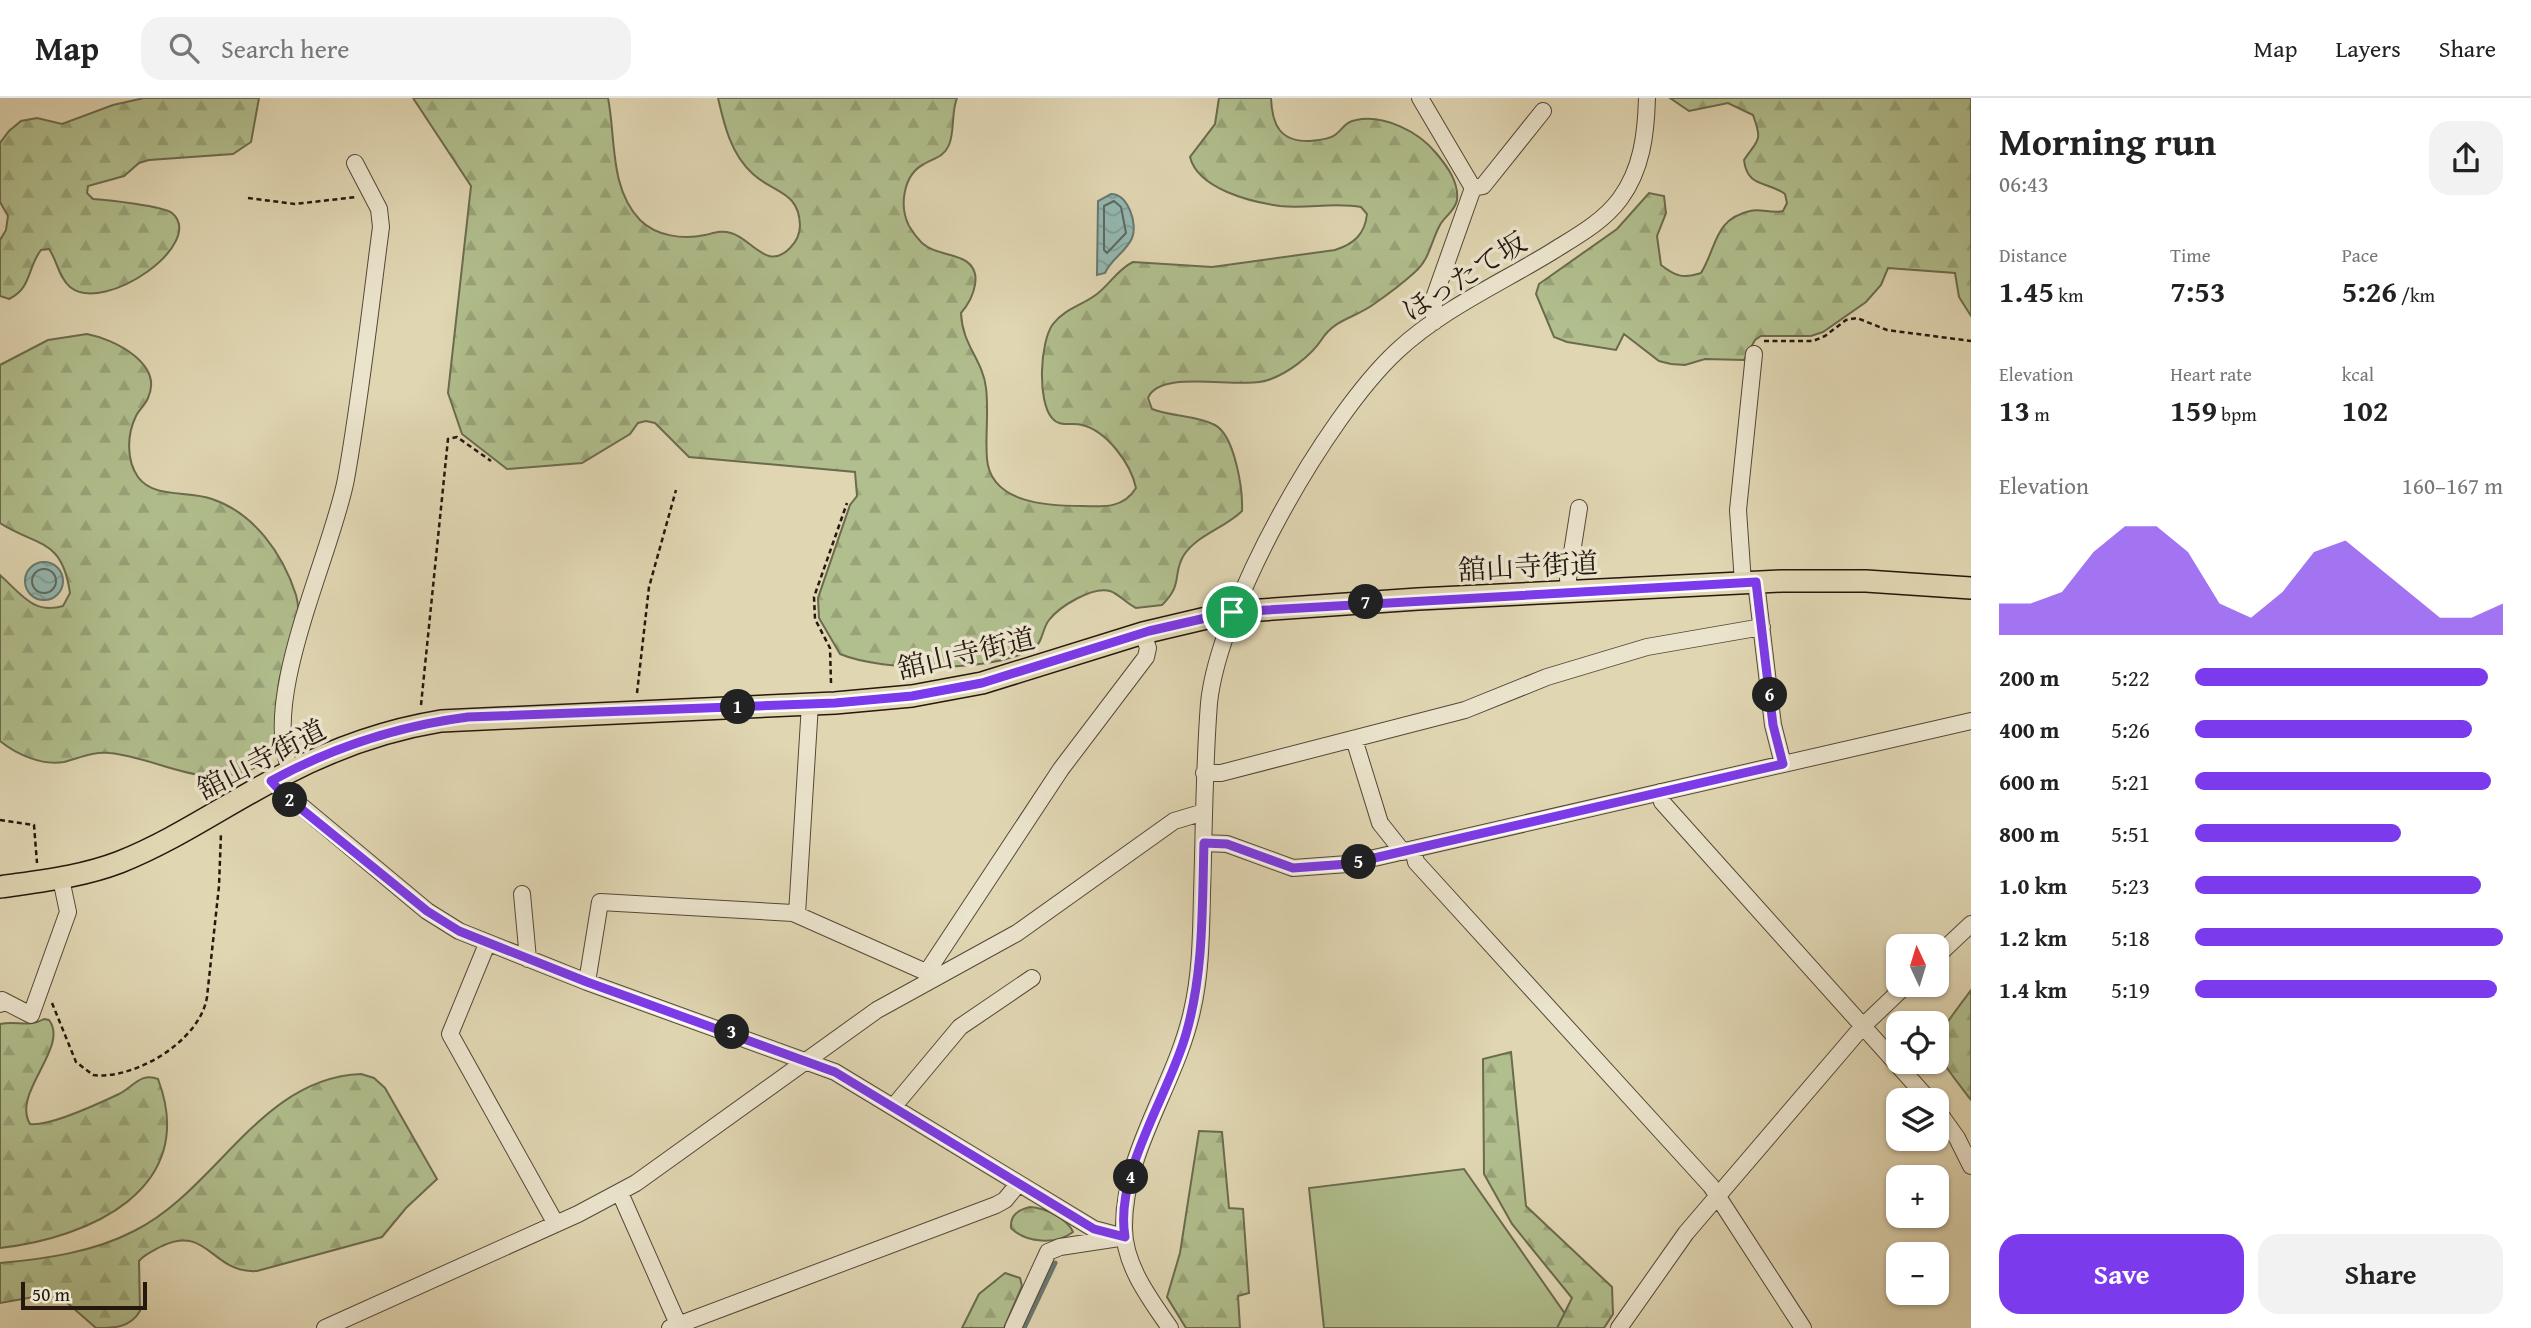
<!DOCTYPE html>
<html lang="en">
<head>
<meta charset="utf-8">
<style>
  :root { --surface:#fff; --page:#f2f2f2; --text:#222; --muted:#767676; --line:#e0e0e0; --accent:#7c3aed }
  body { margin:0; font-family:"Gentium Book Plus","Noto Serif JP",serif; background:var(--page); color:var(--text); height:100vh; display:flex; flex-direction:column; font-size:26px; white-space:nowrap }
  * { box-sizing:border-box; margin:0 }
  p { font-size:23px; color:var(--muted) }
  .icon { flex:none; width:38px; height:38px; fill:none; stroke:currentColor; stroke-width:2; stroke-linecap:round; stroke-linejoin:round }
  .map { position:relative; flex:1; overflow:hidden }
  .drawer { display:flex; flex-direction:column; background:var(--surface); width:560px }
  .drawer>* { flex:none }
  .needle { width:46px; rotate:356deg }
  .fabs { position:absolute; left:1886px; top:836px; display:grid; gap:14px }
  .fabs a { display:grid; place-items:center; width:63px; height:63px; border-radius:14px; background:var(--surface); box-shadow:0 2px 5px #0004; font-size:35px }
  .scale { position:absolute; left:21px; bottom:18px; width:126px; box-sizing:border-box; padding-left:7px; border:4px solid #25180e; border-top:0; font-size:19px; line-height:24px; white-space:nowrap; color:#25180e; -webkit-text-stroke:5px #ebe4cd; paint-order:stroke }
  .pin { position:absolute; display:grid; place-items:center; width:60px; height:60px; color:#fff; margin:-30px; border:4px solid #fff; border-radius:50%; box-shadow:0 2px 7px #0007 }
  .km { position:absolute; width:35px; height:35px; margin:-18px; border-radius:50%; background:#222; color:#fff; font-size:19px; line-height:35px; text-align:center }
  .round { display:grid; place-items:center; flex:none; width:74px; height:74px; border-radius:21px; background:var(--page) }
  .overview { display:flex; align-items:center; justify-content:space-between; height:119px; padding:0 28px }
  h1 { font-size:38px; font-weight:700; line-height:52px }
  .stats { display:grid; grid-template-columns:repeat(3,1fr); gap:10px; height:119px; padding:7px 28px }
  .stats div { display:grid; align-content:center }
  .stats b { font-size:30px; font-weight:700 }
  .stats small { font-size:19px; font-weight:400 }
  .stats p { font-size:19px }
  .chart { height:196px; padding:14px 28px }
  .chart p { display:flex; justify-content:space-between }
  .chart svg { width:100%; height:126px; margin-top:7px; fill:var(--accent); opacity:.7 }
  .action { display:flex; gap:14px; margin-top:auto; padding:14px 28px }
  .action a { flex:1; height:80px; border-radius:21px; background:var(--accent); color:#fff; font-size:28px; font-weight:700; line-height:80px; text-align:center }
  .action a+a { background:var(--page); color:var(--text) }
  ul { padding:0 28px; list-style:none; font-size:23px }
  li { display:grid; grid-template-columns:112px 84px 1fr; align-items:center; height:52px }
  li i { height:18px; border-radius:9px; background:var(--accent) }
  header { display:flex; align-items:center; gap:42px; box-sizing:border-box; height:98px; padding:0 35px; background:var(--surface); border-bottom:2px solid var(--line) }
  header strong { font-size:33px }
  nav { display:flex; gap:38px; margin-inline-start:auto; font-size:24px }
  .search { width:490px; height:63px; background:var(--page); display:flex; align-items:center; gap:18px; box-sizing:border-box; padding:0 24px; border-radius:21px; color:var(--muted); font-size:26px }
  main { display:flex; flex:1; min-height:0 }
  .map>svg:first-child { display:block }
  .green { fill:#b1be8d; stroke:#6b6b4e; stroke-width:2 }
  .forest { fill:url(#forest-firs); stroke:#6b6b4e; stroke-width:2 }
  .water { fill:url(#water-waves); stroke:#687870; stroke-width:2 }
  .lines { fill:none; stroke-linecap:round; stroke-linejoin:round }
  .shore { stroke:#5c6860; stroke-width:2 }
  .stream { stroke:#687870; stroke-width:5 }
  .minor-casing { stroke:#544837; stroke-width:18 }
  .major-casing { stroke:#25180e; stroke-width:24 }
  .path { stroke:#25180e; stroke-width:2.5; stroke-dasharray:5 3.5; stroke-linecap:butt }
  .minor { stroke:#ebe4cd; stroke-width:16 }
  .major { stroke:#e0d6b2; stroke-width:21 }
  .route-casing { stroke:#fff; stroke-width:14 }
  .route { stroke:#7c3aed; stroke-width:9 }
  .labels { text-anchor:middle; stroke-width:7; stroke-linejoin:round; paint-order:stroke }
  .street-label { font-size:28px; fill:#25180e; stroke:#ebe4cd }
</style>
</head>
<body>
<header>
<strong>Map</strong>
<div class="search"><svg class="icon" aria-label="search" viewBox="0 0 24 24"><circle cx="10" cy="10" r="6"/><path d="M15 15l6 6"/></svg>Search here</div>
<nav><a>Map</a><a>Layers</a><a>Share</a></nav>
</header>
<main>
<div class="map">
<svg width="1971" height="1230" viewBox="0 0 1971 1230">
  <defs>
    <pattern id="forest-firs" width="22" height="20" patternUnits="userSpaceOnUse" patternTransform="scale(1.75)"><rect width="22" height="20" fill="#b1be8d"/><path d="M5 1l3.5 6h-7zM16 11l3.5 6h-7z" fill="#98a378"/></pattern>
    <pattern id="water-waves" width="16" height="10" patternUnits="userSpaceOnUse" patternTransform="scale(1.75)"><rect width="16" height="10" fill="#94b8b1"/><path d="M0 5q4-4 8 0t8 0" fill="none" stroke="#7f9d97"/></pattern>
  </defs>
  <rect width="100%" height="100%" fill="#e0d6b2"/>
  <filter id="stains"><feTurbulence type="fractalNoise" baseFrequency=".00286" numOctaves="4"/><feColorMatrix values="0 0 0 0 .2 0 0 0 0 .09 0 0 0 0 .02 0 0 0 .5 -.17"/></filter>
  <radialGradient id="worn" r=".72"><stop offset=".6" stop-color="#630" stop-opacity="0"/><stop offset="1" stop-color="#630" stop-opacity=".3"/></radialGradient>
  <!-- green -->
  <path class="green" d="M1464,1071L1568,1220L1560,1230H1324L1309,1090Z"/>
  <!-- forest -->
  <path class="forest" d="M144,0H259L251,44L233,56L149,62L139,65L124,78L88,88L87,95L93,101C108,102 163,108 172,115C207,145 105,217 70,189C59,180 57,162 49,151L41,152C27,170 32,190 9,201L0,198V142L6,132L8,118L0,104V45L9,33L21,23L37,20L62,26L113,7Z
    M413,0H608C616,39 609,90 640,122C656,138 683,142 705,137C714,135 721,132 731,135C751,140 767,174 790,150C796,144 800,136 800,127C799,93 773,95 753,76C731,57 724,26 718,0H957C951,15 955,32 949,47C944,59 934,60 924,66C903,77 899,108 909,128C912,133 918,141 922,145C933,155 949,155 962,161C986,172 973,201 961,215C962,247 983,262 986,290C989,314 985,337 987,361C991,406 1049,408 1083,408C1104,409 1124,410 1136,390C1131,366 1107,333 1082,327C1072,324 1060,330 1052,320C1037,303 1040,243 1053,226C1064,211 1083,207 1097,196C1110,186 1118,171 1133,164L1212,169L1335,152C1354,146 1365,136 1367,116L1361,109C1334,104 1307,111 1280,108C1251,104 1198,91 1190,59L1215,26L1219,0H1271C1272,27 1280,44 1310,43C1318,42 1328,42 1335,37C1343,31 1345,24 1356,22C1384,16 1419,34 1436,55C1447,68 1459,84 1457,102C1455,113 1445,118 1440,127C1431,143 1430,161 1415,174C1403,185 1387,197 1374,206C1355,220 1335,221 1322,241C1311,258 1287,276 1268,282C1240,292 1160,270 1148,300L1152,311C1172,319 1196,317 1215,327C1235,338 1243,392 1242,413C1225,430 1197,437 1184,457C1172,475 1184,486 1162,507L1136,510C1127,506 1119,496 1110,493C1092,488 1059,509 1049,522C1042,531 1043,544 1034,550C993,575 883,574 840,556L819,520L818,500L850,407L857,398L855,374L689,359L655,325L646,323L638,325L630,336L582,365L507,371L462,336L448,295L471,88Z
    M1670,0H1971V218L1959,199L1955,175L1888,170L1881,187L1866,204L1823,234L1811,238H1761L1755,242L1744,262L1705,261L1685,267L1671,266L1659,263L1624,236L1616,252L1567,244L1554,239L1536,196L1539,186L1617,131L1649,95L1664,98L1666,115L1657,138L1661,167C1675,178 1683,181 1701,175C1717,149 1714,121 1750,113C1761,110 1771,116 1783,113L1787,105L1785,96C1767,83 1747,90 1744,62C1758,41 1763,44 1753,17L1728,5L1689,13Z
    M87,236C113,241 164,265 148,300C145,307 139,312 136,318C127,336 126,362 138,379C154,401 188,392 212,401C254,415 283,456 296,497C305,527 284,555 279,584C276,604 283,630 276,648C272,658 263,665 254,670C204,694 160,660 110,655C94,653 79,660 64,664C42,668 16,656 0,643V477C21,496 34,517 63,508L70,495C62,440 38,449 0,425V267L48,242Z
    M1971,892V1002C1926,943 1927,952 1971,892Z
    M44,921L49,922C70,949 11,995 30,1026C49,1029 100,1005 119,996C133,989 141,974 158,981C200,1092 88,1140 0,1150V926C16,922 29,930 44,921Z
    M1511,954L1526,1108L1612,1189L1613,1216L1604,1230H1557L1572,1200L1512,1126L1484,1076L1483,961Z
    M361,976L374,980L385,990L437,1081L406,1110L382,1139L257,1173C212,1176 208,1126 162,1148C153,1153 145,1156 139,1163L140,1213C130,1230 114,1230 96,1230L56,1195L0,1205V1165C45,1161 94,1154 134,1133C217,1092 260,980 361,976Z
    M1199,1033L1222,1034L1229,1110L1243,1111L1249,1195L1238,1198L1240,1230H1186L1167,1199L1180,1155Z
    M1030,1109C1045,1110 1067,1120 1073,1134C1056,1147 1026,1145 1011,1130C1010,1117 1018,1112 1030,1109Z
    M1005,1175L1020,1180L1022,1188L1004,1230H962L979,1196Z"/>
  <!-- water -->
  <path class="water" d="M1111,96C1128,96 1138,126 1132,140C1126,154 1111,161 1105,175L1097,177L1098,103Z
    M25 483a19 19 0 1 1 38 0a19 19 0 1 1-38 0Z"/>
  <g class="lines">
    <!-- shore -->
    <path class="shore" d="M1114,103L1121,109L1126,135L1107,155L1104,152V108Z
      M32 483a12 12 0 1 1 24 0a12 12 0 1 1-24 0Z"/>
    <!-- stream -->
    <path class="stream" d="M1024,1230L1055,1165"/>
    <defs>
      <path id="minor" d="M1420,0L1473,90L1434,200V224
        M1473,90L1483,88L1543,13
        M1756,484L1773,627L1783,666
        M1743,485L1738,412L1754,256
        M1569,495L1568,480L1579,410
        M1354,641L1380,725L1403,754
        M291,673C258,604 332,456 346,381C361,297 370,212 381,129L379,111L355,65
        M1204,675H1221L1465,612L1547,579L1647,549L1762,529
        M271,683L427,813L459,833L587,884L835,974L1094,1131L1124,1139
        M1660,694L1662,704L1930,1003
        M1204,745L1227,746L1293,770L1348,766L1971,623
        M1413,751L1416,764L1711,1088L1803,1230
        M522,796L528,861
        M797,816L810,606
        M487,846L450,936L556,1126
        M1937,858L1971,826
        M927,874L1061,671L1146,559L1148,550L1143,535
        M587,884L600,804L793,815L937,879
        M0,906L2,902L31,917L68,814L61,781
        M894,1008L960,929L1032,880
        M1937,1012L1957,1040L1971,1068
        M620,1095L678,1226
        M325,1230L578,1116L636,1085L877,912L1017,835L1174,723L1204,714
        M670,1230L996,1107L1005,1102L1018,1086
        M1013,1230L1048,1154L1060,1149L1119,1140
        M1170,1230C1150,1201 1124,1167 1124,1130C1123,1054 1176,986 1192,913C1201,875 1201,835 1202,796C1204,733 1204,669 1209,605C1219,508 1325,320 1397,253C1442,211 1501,185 1553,153C1577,138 1603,124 1620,101C1642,71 1646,36 1647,0
        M1619,1230L1686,1135L1863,928L1906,887"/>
      <path id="major" d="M0,789C41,783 81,779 120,764C178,741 229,704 285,676C335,650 386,632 441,623L835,605L912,598L982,585L1143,535L1232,514L1418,501L1782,483H1866L1971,490"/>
    </defs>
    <!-- minor casing -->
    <use href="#minor" class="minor-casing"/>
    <!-- major casing -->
    <use href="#major" class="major-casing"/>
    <!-- path -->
    <path class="path" d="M248,100L295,106L356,99
      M1764,243H1813L1825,238L1846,222L1857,220L1887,232L1971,243
      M831,585L830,550L815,521L814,499L847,405
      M637,595L649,489L676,392
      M421,607L448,341L457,339L491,363
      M0,722L34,727L37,765
      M52,905L76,964L93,977C135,982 200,943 207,899L219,788L221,735"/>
    <!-- minor -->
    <use href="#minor" class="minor"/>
    <!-- major -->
    <use href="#major" class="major"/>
  </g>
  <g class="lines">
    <defs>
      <path id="route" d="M1756,484L1773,627L1783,666L1348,766L1293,770L1227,746L1204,745C1202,809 1204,874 1186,936C1169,997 1114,1075 1125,1139L1094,1131L835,974L587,884L459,833L427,813L283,696L271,683C333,649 398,628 468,619L835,605L912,598L982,585L1149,533L1232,514Z"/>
    </defs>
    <!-- route casing -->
    <use href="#route" class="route-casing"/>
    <!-- route -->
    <use href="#route" class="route"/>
  </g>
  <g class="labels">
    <!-- street labels -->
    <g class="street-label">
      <text transform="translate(1464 178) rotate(-32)" y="10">ほったて坂</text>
      <text transform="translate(1528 468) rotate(-3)" y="10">舘山寺街道</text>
      <text transform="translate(966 555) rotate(-13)" y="10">舘山寺街道</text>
      <text transform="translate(261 661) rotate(-27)" y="10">舘山寺街道</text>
    </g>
  </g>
  <rect width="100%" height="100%" filter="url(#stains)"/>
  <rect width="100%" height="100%" fill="url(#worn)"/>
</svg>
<div class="fabs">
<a><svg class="needle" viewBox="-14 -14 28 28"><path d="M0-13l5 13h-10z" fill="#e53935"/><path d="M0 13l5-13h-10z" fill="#767676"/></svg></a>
<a><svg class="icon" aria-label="locate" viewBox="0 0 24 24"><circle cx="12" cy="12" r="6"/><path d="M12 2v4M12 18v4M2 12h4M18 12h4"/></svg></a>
<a><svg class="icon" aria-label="layers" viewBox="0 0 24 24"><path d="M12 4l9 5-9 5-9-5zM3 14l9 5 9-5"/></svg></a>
<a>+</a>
<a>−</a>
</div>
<div class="scale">50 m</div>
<div class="pin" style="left:1232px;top:514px;background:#1e9e55"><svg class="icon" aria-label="arrive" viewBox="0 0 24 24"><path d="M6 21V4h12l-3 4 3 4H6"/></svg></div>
<b class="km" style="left:738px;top:609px">1</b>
<b class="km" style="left:290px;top:702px">2</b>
<b class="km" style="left:732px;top:934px">3</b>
<b class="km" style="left:1131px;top:1079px">4</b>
<b class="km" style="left:1359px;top:764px">5</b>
<b class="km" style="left:1770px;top:597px">6</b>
<b class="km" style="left:1366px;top:504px">7</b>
</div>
<section class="drawer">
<div class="overview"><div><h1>Morning run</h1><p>06:43</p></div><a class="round"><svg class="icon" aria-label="share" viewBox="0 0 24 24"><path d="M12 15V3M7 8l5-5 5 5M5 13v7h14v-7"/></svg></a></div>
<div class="stats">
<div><p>Distance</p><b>1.45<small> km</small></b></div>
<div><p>Time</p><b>7:53</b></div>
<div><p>Pace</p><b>5:26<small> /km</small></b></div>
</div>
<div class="stats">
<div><p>Elevation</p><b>13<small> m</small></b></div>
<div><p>Heart rate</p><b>159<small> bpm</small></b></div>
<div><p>kcal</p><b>102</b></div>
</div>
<div class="chart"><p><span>Elevation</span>160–167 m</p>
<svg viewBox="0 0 160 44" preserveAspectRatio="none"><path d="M0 44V33L10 33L20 29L30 15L40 6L50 6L60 15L70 33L80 38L90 29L100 15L110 11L120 20L130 29L140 38L150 38L160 33V44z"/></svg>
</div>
<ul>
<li><b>200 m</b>5:22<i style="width:95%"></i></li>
<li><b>400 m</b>5:26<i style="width:90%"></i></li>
<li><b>600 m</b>5:21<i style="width:96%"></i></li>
<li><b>800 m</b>5:51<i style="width:67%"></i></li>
<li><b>1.0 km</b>5:23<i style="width:93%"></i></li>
<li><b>1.2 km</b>5:18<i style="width:100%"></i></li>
<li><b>1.4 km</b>5:19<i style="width:98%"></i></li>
</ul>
<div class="action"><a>Save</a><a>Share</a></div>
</section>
</main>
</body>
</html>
